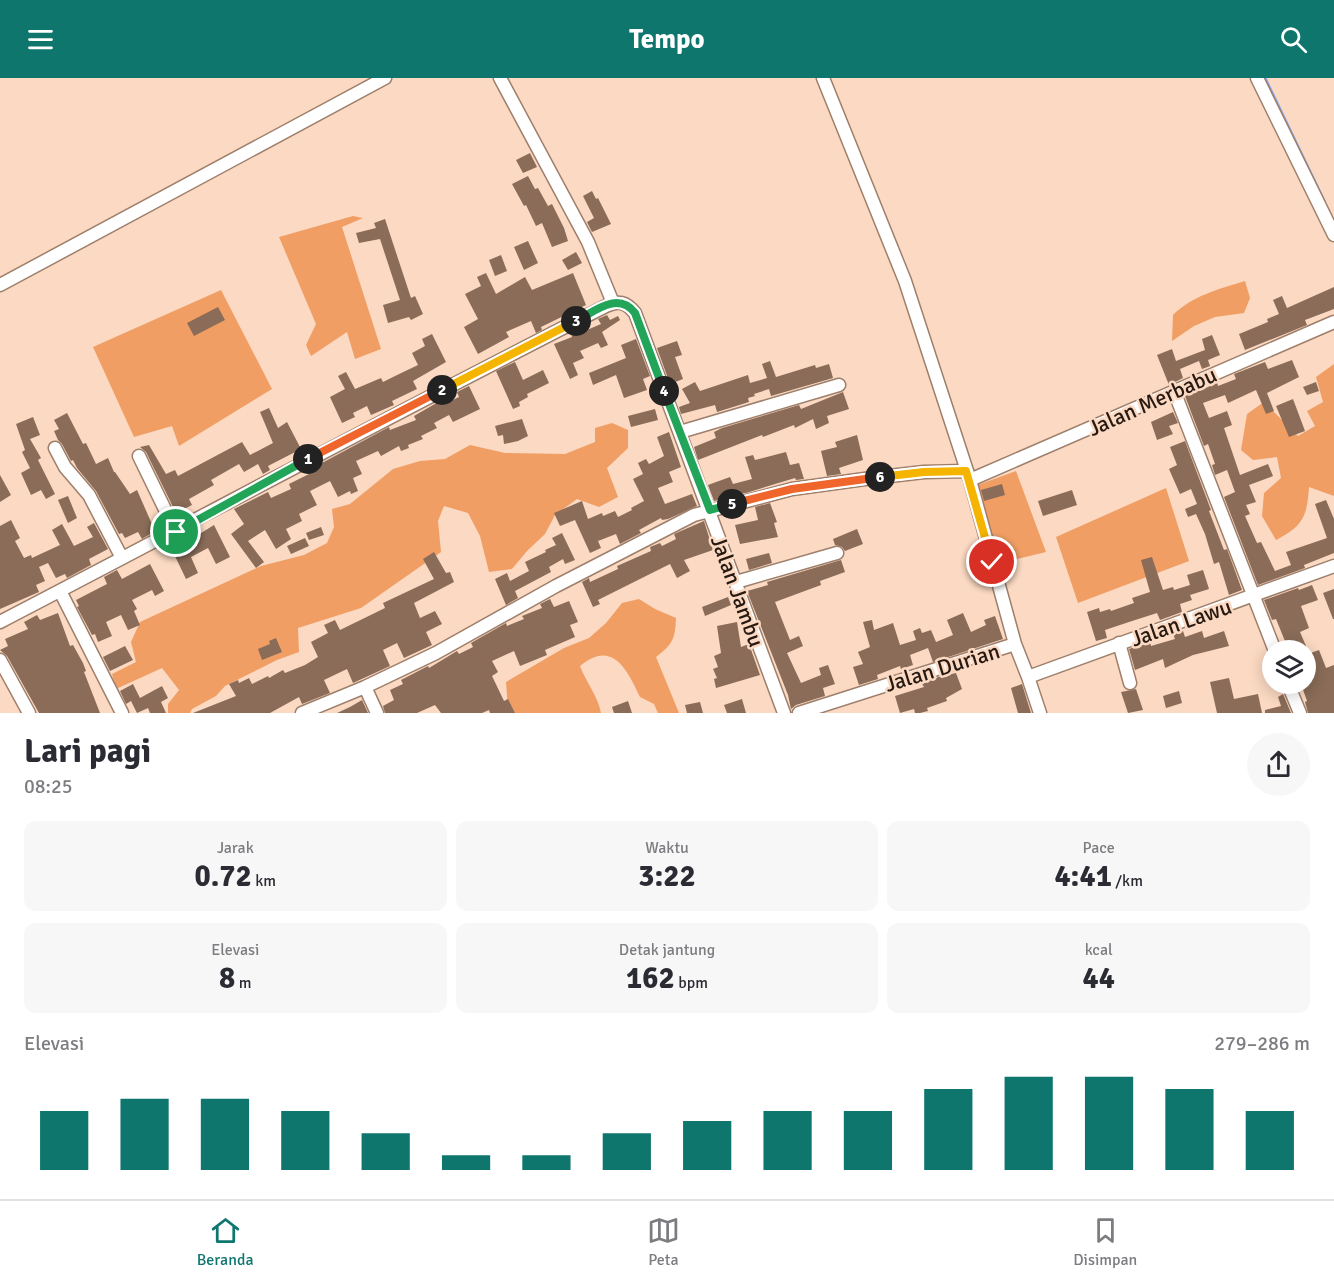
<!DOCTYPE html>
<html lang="id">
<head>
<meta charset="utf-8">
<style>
  :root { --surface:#fff; --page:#f7f7f7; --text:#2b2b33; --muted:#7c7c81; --line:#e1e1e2; --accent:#0f766e }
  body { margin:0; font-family:Signika,sans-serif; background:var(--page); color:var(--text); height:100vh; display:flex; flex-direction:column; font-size:22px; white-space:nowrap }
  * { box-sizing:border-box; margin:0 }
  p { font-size:20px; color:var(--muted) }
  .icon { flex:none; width:33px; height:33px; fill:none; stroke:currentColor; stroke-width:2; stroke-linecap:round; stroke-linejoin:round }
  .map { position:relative; height:635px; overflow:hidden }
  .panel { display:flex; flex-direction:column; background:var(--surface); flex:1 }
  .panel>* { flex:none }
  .fabs { position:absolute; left:1262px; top:562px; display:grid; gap:12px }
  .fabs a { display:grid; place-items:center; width:54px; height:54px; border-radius:50%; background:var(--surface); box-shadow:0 3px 15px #0003; font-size:30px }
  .pin { position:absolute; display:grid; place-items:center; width:51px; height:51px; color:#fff; margin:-26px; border:3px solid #fff; border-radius:50%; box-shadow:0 2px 6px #0007 }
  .km { position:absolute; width:30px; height:30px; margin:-15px; border-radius:50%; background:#222; color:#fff; font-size:16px; line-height:30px; text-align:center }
  .round { display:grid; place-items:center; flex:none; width:63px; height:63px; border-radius:32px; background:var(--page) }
  .overview { display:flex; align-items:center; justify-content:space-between; height:102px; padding:0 24px }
  h1 { font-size:33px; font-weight:700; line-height:45px }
  .metrics { display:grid; grid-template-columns:repeat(3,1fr); gap:9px; height:102px; padding:6px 24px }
  .metrics div { display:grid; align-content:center; border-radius:12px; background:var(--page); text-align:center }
  .metrics b { font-size:30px; font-weight:700 }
  .metrics small { font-size:16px; font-weight:400 }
  .metrics p { font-size:16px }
  .chart { height:168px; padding:12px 24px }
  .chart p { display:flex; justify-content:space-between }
  .chart svg { width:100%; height:108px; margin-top:6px; stroke:var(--accent); stroke-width:6 }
  header { display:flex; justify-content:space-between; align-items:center; height:78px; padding:0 24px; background:var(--accent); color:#fff; font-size:27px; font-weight:700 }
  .dock { display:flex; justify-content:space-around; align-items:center; height:84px; border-top:2px solid var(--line); background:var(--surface); font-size:16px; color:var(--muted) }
  .dock a { display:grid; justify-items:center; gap:3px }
  .dock .selected { color:var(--accent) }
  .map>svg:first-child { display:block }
  .green { fill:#f09e64 }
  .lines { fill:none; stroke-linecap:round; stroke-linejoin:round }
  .stream { stroke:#86a9fb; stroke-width:3 }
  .building { fill:#8a6c58 }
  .minor-casing { stroke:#9e7f6b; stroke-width:15 }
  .minor { stroke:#fff; stroke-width:12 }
  .split-1-casing { stroke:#fff; stroke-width:12 }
  .split-2-casing { stroke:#fff; stroke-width:12 }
  .split-3-casing { stroke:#fff; stroke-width:12 }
  .split-4-casing { stroke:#fff; stroke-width:12 }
  .split-5-casing { stroke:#fff; stroke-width:12 }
  .split-6-casing { stroke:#fff; stroke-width:12 }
  .split-7-casing { stroke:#fff; stroke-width:12 }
  .split-1 { stroke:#22a559; stroke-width:8 }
  .split-2 { stroke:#f0652b; stroke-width:8 }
  .split-3 { stroke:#f5b400; stroke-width:8 }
  .split-4 { stroke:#22a559; stroke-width:8 }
  .split-5 { stroke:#22a559; stroke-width:8 }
  .split-6 { stroke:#f0652b; stroke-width:8 }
  .split-7 { stroke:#f5b400; stroke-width:8 }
  .labels { text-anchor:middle; stroke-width:5; stroke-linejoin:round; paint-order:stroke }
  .street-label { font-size:22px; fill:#251911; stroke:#fbd9c2 }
</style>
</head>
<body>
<header><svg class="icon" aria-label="menu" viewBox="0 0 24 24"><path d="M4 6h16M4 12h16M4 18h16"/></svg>Tempo<svg class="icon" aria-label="search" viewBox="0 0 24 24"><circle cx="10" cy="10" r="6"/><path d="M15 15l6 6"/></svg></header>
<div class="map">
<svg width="1334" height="635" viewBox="0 0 1334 635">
  <rect width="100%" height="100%" fill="#fbd9c2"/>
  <!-- green -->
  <path class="green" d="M353,138L363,140L342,149L381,271L355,281L347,254L311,278L306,267L316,246L279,159Z
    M1245,203L1250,220L1244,235L1215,239L1194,248L1172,263L1173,237C1192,218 1219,211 1245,203Z
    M221,212L272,311L179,368L172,348L134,359L93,269Z
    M1334,286V418L1309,409C1307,439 1303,448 1276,462L1262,438L1264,415L1281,400L1277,379L1253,382L1241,372L1247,336L1264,324L1298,358L1315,348L1307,333L1323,324L1316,299Z
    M612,345L628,352V370L607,390L618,419L599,429L577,421L555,437L545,456L527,473L512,491L489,494L480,458L468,435L444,428L438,443L441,474L361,530L298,550L299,574L277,582L225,608L216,618L192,631L190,635H168V626L179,612L162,590L116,611L112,596L136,584L131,564L140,544L261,488L304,477L327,465L334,449L332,431L350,426L393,391L420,383L445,381L470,367L505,375L565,376L595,364V350Z
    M1016,393L1046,474L996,486L975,408Z
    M1166,410L1189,483L1078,525L1056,459Z
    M639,521L655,531L676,540C675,561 673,566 656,579L679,635H658L654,626L640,619C627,591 612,561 580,588C586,604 598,618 601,635H504L508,631L506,604L564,570L589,560L606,545L622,525Z"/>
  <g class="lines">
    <!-- stream -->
    <path class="stream" d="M1265,0L1324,123"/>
  </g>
  <!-- building -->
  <path class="building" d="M530,75L537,89L523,95L516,82Z
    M528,98L535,111L538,110L548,128L552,126L564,150L568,163L552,169L542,145L536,148L526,127L524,128L512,106Z
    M592,113L596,121L598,120L611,146L592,154L587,144L594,140L583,118Z
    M385,141L411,220L415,218L423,236L411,242L409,239L388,245L383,227L400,222L380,161L359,165L356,155L376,150L374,145Z
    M528,163L538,185L524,192L514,169Z
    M576,174L582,185L568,192L562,182Z
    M501,177L507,193L495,198L489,182Z
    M486,195L496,216L525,199L532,212L573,195L586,227L541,249L542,252L536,255L531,243L506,254L509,259L478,276L464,249L478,241L465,216L481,208L477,199Z
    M1334,209V231L1305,242L1307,247L1245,272L1239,256L1268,244L1267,241L1279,236L1273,222L1282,218L1287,230Z
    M218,229L225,242L194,258L187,245Z
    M607,237L610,242L618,238L620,242L602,254L608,267L601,270L598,265L580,273L584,280L573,285L578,297L570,301L554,266L572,259L571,255L579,251L580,255L601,246L598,241Z
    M432,256L446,284L413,303L417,311L392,323L394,327L371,337L367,328L353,335L355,339L342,345L330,319L345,311L338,298L346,294L355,311L381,300L383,304L393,299L418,287L412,275L425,268L422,261Z
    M1212,257L1220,277L1208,282L1210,288L1202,291L1199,283L1180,291L1183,300L1169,307L1157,277L1172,271L1176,283L1205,272L1202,261Z
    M636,261L650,298L643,301L647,312L624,320L616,297L593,307L589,295L626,280L621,267Z
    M677,263L682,277L675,279L683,301L670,306L657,270Z
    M1292,282L1299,299L1267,315L1274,333L1266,336L1256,312L1228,325L1225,317L1203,325L1209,340L1227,333L1232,347L1224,350L1240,397L1268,386L1273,398L1249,407L1256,424L1246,427L1250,436L1245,438L1257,465L1261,464L1275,493L1291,487L1286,474L1327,460L1315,426L1326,422L1334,441V475L1304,487L1305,490L1258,507L1224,419L1235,414L1227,392L1215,397L1212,387L1215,386L1208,366L1204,368L1185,318L1208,309L1217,304L1218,308L1236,301L1234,296L1265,284L1268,291Z
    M770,283L776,299L815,287L816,290L829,286L833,300L771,318L769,311L754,316L755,318L748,320L749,324L717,334L715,327L681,336L679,329L690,325L682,311L695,304L700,313L748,297L750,305L767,300L762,286Z
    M515,284L523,302L543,292L549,305L527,316L528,319L519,324L520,328L513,331L496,293Z
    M1316,304L1319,313L1307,317L1303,309Z
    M469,308L480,331L453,344L449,337L434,345L437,350L421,358L423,361L408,367L409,370L401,373L399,368L381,378L378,373L356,383L362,396L353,400L358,413L351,416L350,413L338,419L330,403L310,413L317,427L299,436L302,443L286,451L291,461L276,471L265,452L248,463L264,484L256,490L231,456L244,446L234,431L268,414L271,420L291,411L289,406L309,396L307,393L389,349L390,352L416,342L414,338L440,323L442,327L459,319L457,314Z
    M843,314L849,331L827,338L829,345L816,351L813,341L795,350L794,347L763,359L762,357L698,382L694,369L716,360L714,354L722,350L799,327L801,331Z
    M1293,321L1305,353L1289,359L1276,328Z
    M269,330L278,350L287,344L301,371L268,388L270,392L263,396L258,386L244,394L239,386L211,402L214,407L189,421L192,427L176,435L146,374L140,369L149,367L166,396L175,392L178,398L242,364L250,377L273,365L260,334Z
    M655,331L658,342L631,349L628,338Z
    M1173,334L1178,345L1169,348L1173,356L1157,362L1151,344Z
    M67,335L83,366L86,365L96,386L108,380L114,394H115L130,416L137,412L155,453L142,461L138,454L125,460L122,455L119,456L96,413L77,390L73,382L71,383L62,366L58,362L54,353L59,351L54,342Z
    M33,339L40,357L30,361L41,380L38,382L55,416L46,421L41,412L31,417L21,395L30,390L22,374L25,372L16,346Z
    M522,341L528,358L518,363L504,366L503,357L498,358L495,348Z
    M669,354L681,389L669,394L673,404L658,410L665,426L692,416L697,428L668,441L662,442L661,440L639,452L641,455L620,466L616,456L598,463L601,470L590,475L575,442L560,448L554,435L582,423L588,441L602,435L603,438L615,433L618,439L632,432L631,430L644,423L633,401L643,396L638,385L646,381L649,386L664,378L657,359Z
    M857,357L863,382L839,390L841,396L827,398L821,373L837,369L835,364Z
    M1185,363L1211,432L1209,433L1224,472L1227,471L1242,512L1229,517L1219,484L1214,486L1205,456L1196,436L1188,439L1185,431L1197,426L1191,411L1180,416L1169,391L1177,387L1170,369Z
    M786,374L790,387L799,385L804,401L796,402L795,400L746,415L728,417L729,419L714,423L708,407L730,399L733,406L752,401L745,379L753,377L755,382Z
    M0,397L11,417L0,424Z
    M1002,406L1005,417L984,423L981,412Z
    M1072,412L1077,427L1043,438L1038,423Z
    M68,418L77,440L68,445L58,422Z
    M770,425L777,444L774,445L778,459L740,466L735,447L758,442L755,429Z
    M11,442L20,460L15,463L24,480L31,477L32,480L60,467L52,452L62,446L74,468L93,459L87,449L94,445L108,471L89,481L91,487L67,500L65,496L56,500L48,485L39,489L45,503L36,507L39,514L0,531V448Z
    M704,443L713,472L684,482L690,493L677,500L670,486L598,522L600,526L593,529L582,504L589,500L590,504L618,491L617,488L651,473L650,469L660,465L662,468L676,461L674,456Z
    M214,447L230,479L216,486L208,470L191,479L198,495L186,501L173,474L186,467L185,465Z
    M321,449L324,457L309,462L306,455Z
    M857,451L863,466L845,473L842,469L835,467L833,461Z
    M562,455L575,482L565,486L563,481L549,489L551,494L515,513L518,520L506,527L495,501L507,495L510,503L529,493L525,484L546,474L545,472L556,467L552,460Z
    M305,460L309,468L291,476L287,468Z
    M434,474L446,495L450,494L454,504L414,525L420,540L435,533L442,546L426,554L432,567L404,580L397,565L383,572L390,588L353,605L347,591L324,602L330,615L302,626L299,619L270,635H193L236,618L229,606L238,602L239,605L249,600L252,606L268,598L269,600L283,592L285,595L305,587L318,579L311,564L328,555L324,547L335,542L340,552L385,530L383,525L434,501L423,481Z
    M769,475L772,485L749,492L746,481Z
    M1152,479L1163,512L1173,509L1174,512L1190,507L1187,497L1203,492L1209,511L1190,517L1192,522L1180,526L1182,534L1160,542L1157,535L1129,544L1105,552L1107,560L1096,563L1087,534L1099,530L1100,534L1110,531L1111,533L1134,525L1132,520L1150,514L1141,482Z
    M841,482L845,494L820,503L821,507L775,524L790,562L799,558L803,568L787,575L801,605L821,597L819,590L828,587L835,606L823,610L825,618L796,627L791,631L788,617L747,513L768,507L767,504Z
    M150,486L164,513L155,518L152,512L132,522L137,531L134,533L140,547L128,552L121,537L106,544L112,558L98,564L95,556L92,557L77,529L79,528L76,522L107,506L104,499L117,492L122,501Z
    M1312,507L1318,522L1301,528L1309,550L1300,554L1306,568L1295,573H1289L1276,541L1272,542L1264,522L1298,510L1299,512Z
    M1334,511V541H1333L1323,515Z
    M728,519L731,527L705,538L702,529Z
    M550,521L554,529L569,523L578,544L570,547L575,559L545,572L547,577L520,588L514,573L492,583L498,594L492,598L504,623L508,621L515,635H490L489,632L482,635H441L435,627L417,635H385L383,628L394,622L390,612L403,606L401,602L428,588L429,590L457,573L459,576L473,569L471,565L506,545L507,548L524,541L522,538L542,530L540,526Z
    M58,535L70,568L73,567L83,585L86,593L84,594L100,635H39L7,578L0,572L8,568L5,561L28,551L24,544L37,537L40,542Z
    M963,535L971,554L986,547L984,542L995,538L1003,561L933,584L928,570L910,577L913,587L901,591L900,588L877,597L878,601L859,607L853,589L863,586L858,574L870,569L863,544L872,542L874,552L893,545L900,567L916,562L913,553L920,550L922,555L931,552L936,564L953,557L947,542Z
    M737,544L741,569L749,566L760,597L716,610L714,601L717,600L713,591L718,589L714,578L721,575L717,548Z
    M1183,553L1185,559L1202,553L1204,560L1224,553L1229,568L1193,577L1165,590L1163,581L1135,592L1129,571L1150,564L1151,568L1175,561L1173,556Z
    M276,560L282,574L262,582L258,571L270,566L269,563Z
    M125,568L133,582L110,593L103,579Z
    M1319,572L1326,590L1334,587V635H1308L1305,624L1307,623L1301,606H1305V577Z
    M956,595L962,611L946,620L947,623L927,630L928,633L920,635H915L914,631L900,635L895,618L924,609L922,606L938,599Z
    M1229,600L1234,621L1258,616L1262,635H1217L1210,604Z
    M133,606L140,620L162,608L168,620L161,624L166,635H150L148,630L137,635L131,623L126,626L120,613Z
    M1022,606L1031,635H1018L1011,610Z
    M1136,611L1143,632L1128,635L1121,614Z
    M1179,613L1182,625L1166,630L1163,618Z
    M1283,616L1291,635H1265V632L1281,628L1278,619Z
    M742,621L746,635H727L724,627Z
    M362,622L368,635H337L350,629Z
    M628,623L632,635H614L612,629Z
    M700,624L703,635H687L685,627Z"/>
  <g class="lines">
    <defs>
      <path id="minor" d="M500,0L588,164L613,225
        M823,0L905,203L970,402L1015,566
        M1257,0L1334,157
        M0,207L385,0
        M1174,313L1275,573
        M680,354L839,307
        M55,370L65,389L89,417L122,480
        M139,378L176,454
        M970,402L1334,244
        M736,504L837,475
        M60,513L122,635
        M0,544C202,439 403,331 606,228C618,222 626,224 635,235L784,635
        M1119,565L1130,605
        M0,582L29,635
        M1028,599L1334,488
        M1288,606L1300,635
        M365,609L377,635
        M302,635L365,609L436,575L556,508L694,437L792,411L872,400L924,394L966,393
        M799,635L1015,566L1028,599L1040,635"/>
    </defs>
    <!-- minor casing -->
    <use href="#minor" class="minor-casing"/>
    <!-- minor -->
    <use href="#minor" class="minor"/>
  </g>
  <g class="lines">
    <defs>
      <path id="split-1" d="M176,454L308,381"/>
      <path id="split-2" d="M308,381L442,312"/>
      <path id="split-3" d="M442,312L576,243"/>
      <path id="split-4" d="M576,243C595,233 618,213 635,235L664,313"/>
      <path id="split-5" d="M664,313L710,432L732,426"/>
      <path id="split-6" d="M732,426L792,411L880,399"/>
      <path id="split-7" d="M880,399L924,394L966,393L992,484"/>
    </defs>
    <!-- split-1 casing -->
    <use href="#split-1" class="split-1-casing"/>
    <!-- split-2 casing -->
    <use href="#split-2" class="split-2-casing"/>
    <!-- split-3 casing -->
    <use href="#split-3" class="split-3-casing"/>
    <!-- split-4 casing -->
    <use href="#split-4" class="split-4-casing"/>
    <!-- split-5 casing -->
    <use href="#split-5" class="split-5-casing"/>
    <!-- split-6 casing -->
    <use href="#split-6" class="split-6-casing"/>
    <!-- split-7 casing -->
    <use href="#split-7" class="split-7-casing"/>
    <!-- split-1 -->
    <use href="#split-1" class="split-1"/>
    <!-- split-2 -->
    <use href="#split-2" class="split-2"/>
    <!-- split-3 -->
    <use href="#split-3" class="split-3"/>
    <!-- split-4 -->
    <use href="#split-4" class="split-4"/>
    <!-- split-5 -->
    <use href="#split-5" class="split-5"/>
    <!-- split-6 -->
    <use href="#split-6" class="split-6"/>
    <!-- split-7 -->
    <use href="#split-7" class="split-7"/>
  </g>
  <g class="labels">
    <!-- street labels -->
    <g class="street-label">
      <text transform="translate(1152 323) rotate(-24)" y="8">Jalan Merbabu</text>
      <text transform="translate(738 513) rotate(70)" y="8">Jalan Jambu</text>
      <text transform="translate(1181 544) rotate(-19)" y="8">Jalan Lawu</text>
      <text transform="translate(942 589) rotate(-17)" y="8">Jalan Durian</text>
    </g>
  </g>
</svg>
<div class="fabs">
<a><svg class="icon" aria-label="layers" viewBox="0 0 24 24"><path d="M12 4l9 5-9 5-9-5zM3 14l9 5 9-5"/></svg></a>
</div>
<div class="pin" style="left:176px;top:454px;background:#1e9e55"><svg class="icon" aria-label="arrive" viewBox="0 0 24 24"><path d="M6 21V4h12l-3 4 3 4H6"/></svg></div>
<div class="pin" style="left:992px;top:484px;background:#d93025"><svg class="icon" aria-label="check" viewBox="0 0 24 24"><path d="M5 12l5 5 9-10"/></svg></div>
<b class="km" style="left:308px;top:381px">1</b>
<b class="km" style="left:442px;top:312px">2</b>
<b class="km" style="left:576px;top:243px">3</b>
<b class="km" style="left:664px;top:313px">4</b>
<b class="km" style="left:732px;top:426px">5</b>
<b class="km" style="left:880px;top:399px">6</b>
</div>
<section class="panel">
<div class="overview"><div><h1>Lari pagi</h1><p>08:25</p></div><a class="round"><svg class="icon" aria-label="share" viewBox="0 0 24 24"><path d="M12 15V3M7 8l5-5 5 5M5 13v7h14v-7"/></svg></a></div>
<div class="metrics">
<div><p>Jarak</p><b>0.72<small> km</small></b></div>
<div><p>Waktu</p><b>3:22</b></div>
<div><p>Pace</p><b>4:41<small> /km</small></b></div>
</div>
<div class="metrics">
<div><p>Elevasi</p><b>8<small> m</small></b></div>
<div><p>Detak jantung</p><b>162<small> bpm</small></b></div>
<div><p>kcal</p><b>44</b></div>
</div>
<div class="chart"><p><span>Elevasi</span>279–286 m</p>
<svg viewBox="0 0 160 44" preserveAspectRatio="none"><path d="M5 44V20M15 44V15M25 44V15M35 44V20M45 44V29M55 44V38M65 44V38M75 44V29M85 44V24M95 44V20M105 44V20M115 44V11M125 44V6M135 44V6M145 44V11M155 44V20"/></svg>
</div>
</section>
<nav class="dock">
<a class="selected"><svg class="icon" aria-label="home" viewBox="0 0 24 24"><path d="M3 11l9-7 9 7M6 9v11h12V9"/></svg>Beranda</a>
<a><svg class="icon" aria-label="map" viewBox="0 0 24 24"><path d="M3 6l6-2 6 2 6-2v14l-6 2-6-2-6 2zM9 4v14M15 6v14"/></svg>Peta</a>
<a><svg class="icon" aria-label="saved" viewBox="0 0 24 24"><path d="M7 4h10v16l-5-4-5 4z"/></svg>Disimpan</a>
</nav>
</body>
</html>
